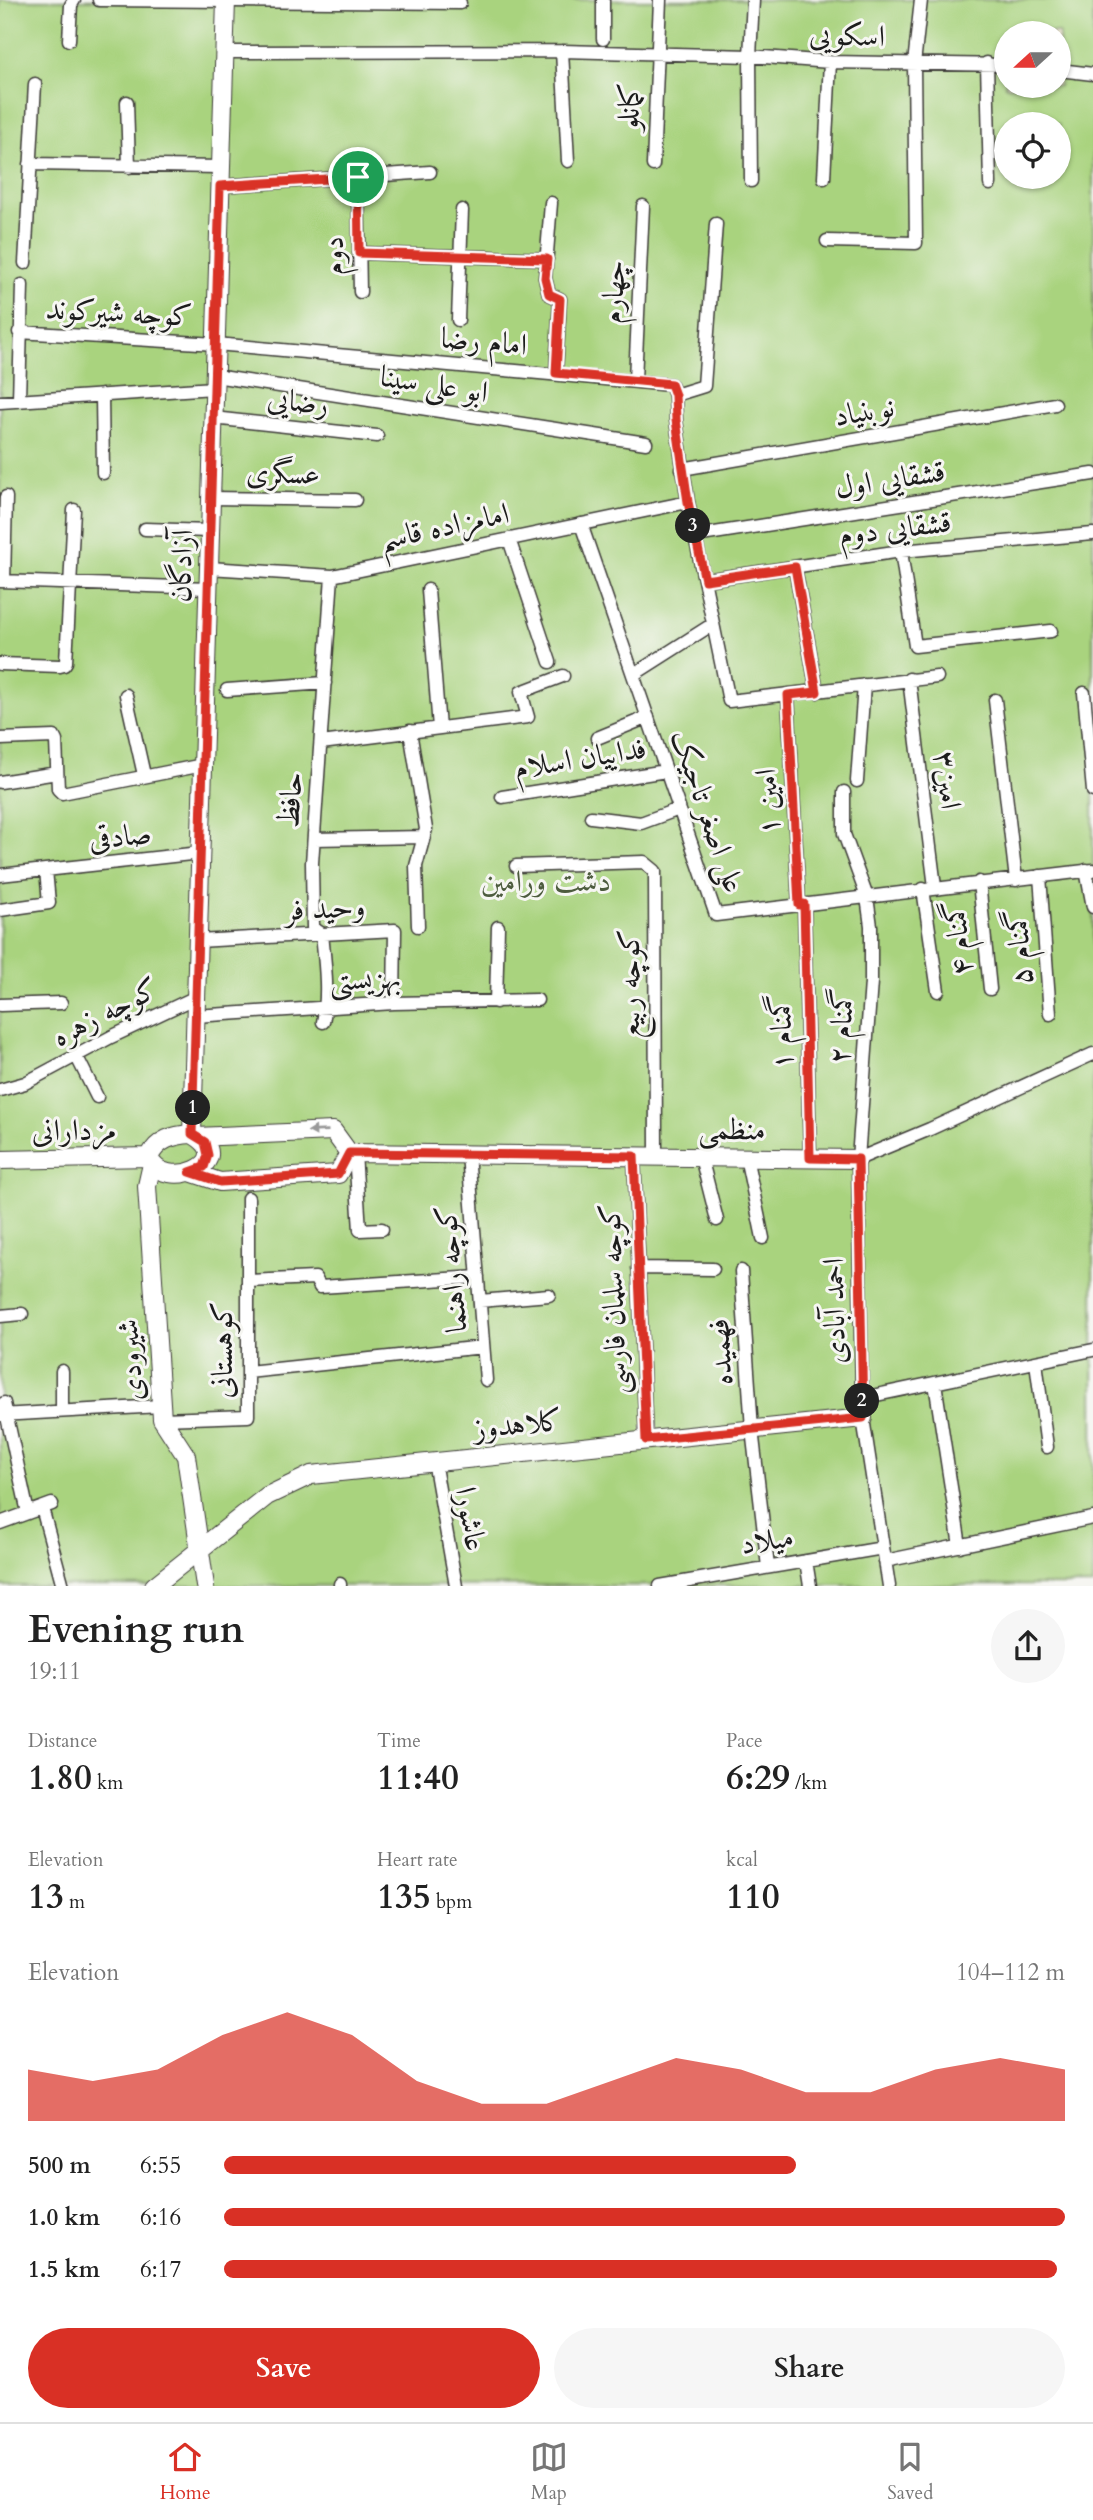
<!DOCTYPE html>
<html lang="en">
<head>
<meta charset="utf-8">
<style>
  :root { --surface:#fff; --page:#f6f6f6; --text:#222; --muted:#767676; --line:#e0e0e0; --accent:#d93025 }
  body { margin:0; font-family:Cardo,Amiri,serif; background:var(--page); color:var(--text); height:100vh; display:flex; flex-direction:column; font-size:26px; white-space:nowrap }
  * { box-sizing:border-box; margin:0 }
  p { font-size:23px; color:var(--muted) }
  .icon { flex:none; width:38px; height:38px; fill:none; stroke:currentColor; stroke-width:2; stroke-linecap:round; stroke-linejoin:round }
  .map { position:relative; height:1586px; overflow:hidden }
  .side { display:flex; flex-direction:column; background:var(--surface); flex:1 }
  .side>* { flex:none }
  .needle { width:46px; rotate:249deg }
  .controls { position:absolute; left:994px; top:21px; display:grid; gap:14px }
  .controls a { display:grid; place-items:center; width:77px; height:77px; border-radius:50%; background:var(--surface); box-shadow:0 2px 5px #0004; font-size:35px }
  .pin { position:absolute; display:grid; place-items:center; width:60px; height:60px; color:#fff; margin:-30px; border:4px solid #fff; border-radius:50%; box-shadow:0 2px 7px #0007 }
  .km { position:absolute; width:35px; height:35px; margin:-18px; border-radius:50%; background:#222; color:#fff; font-size:19px; line-height:35px; text-align:center }
  .round { display:grid; place-items:center; flex:none; width:74px; height:74px; border-radius:37px; background:var(--page) }
  .head { display:flex; align-items:center; justify-content:space-between; height:119px; padding:0 28px }
  h1 { font-size:38px; font-weight:700; line-height:52px }
  .figures { display:grid; grid-template-columns:repeat(3,1fr); gap:10px; height:119px; padding:7px 28px }
  .figures div { display:grid; align-content:center }
  .figures b { font-size:35px; font-weight:700 }
  .figures small { font-size:19px; font-weight:400 }
  .figures p { font-size:19px }
  .chart { height:196px; padding:14px 28px }
  .chart p { display:flex; justify-content:space-between }
  .chart svg { width:100%; height:126px; margin-top:7px; fill:var(--accent); opacity:.7 }
  .action { display:flex; gap:14px; margin-top:auto; padding:14px 28px }
  .action a { flex:1; height:80px; border-radius:42px; background:var(--accent); color:#fff; font-size:28px; font-weight:700; line-height:80px; text-align:center }
  .action a+a { background:var(--page); color:var(--text) }
  ul { padding:0 28px; list-style:none; font-size:23px }
  li { display:grid; grid-template-columns:112px 84px 1fr; align-items:center; height:52px }
  li i { height:18px; border-radius:9px; background:var(--accent) }
  .dock { display:flex; justify-content:space-around; align-items:center; height:98px; border-top:2px solid var(--line); background:var(--surface); font-size:19px; color:var(--muted) }
  .dock a { display:grid; justify-items:center; gap:4px }
  .dock .on { color:var(--accent) }
  .map>svg:first-child { display:block }
  .green { fill:#a9d37e; stroke:#62784d; stroke-width:2; fill-rule:evenodd }
  .lines { fill:none; stroke-linecap:round; stroke-linejoin:round }
  .street-casing { stroke:#3c3a37; stroke-width:15 }
  .secondary-casing { stroke:#3c3a37; stroke-width:20 }
  .street { stroke:#fff; stroke-width:12 }
  .secondary { stroke:#fff; stroke-width:18 }
  .oneway { fill:#999 }
  .route-casing { stroke:#fff; stroke-width:14 }
  .route { stroke:#d93025; stroke-width:9 }
  .labels { text-anchor:middle; stroke-width:6; stroke-linejoin:round; paint-order:stroke }
  .street-label { font-size:30px; fill:#1c1c1c; stroke:#f6f6f2 }
  .park-label { font-size:30px; fill:#4d5c3e; stroke:#f6f6f2 }
</style>
</head>
<body>
<div class="map">
<svg width="1093" height="1586" viewBox="0 0 1093 1586">
  <rect width="100%" height="100%" fill="#f6f6f2"/>
  <filter id="ink" filterUnits="userSpaceOnUse"><feTurbulence type="fractalNoise" baseFrequency=".0143" numOctaves="2"/><feDisplacementMap in="SourceGraphic" scale="14" xChannelSelector="R" yChannelSelector="G"/><feConvolveMatrix kernelMatrix="1 2 1 2 8 2 1 2 1" color-interpolation-filters="sRGB"/></filter>
  <filter id="wash" filterUnits="userSpaceOnUse"><feTurbulence type="fractalNoise" baseFrequency=".00686" numOctaves="4" result="noise"/><feDisplacementMap in="SourceGraphic" scale="28" xChannelSelector="R" yChannelSelector="G"/><feGaussianBlur stdDeviation="1.57" result="paint"/><feColorMatrix in="noise" values="0 0 0 0 0 0 0 0 0 0 0 0 0 0 0 0 0 1.4 0 .05"/><feComposite in="paint" operator="in"/></filter>
  <g filter="url(#wash)">
    <rect width="100%" height="100%" fill="#f0e6cd"/>
    <!-- green -->
    <path class="green" d="M0,0H1093V1585L0,1586ZM1006,33H1059V86H1006ZM1006,124H1059V177H1006Z"/>
  </g>
  <g filter="url(#ink)">
    <g class="lines">
      <defs>
        <path id="street" d="M99,0L460,3
          M603,0V39
          M69,40L71,5L74,0
          M562,51L568,161
          M224,52L562,51L750,56L830,62L1006,65
          M987,63L990,184
          M1059,70L1093,74
          M127,102L129,167
          M30,164L220,167
          M653,165L660,0
          M358,177L360,292
          M824,178L830,62
          M751,181L750,56L753,0
          M220,186L430,172
          M551,203L545,278L549,294L560,299L556,373
          M827,241L916,243L914,64L921,0
          M359,253L547,259
          M25,263L35,84
          M458,320L462,210
          M19,332L216,344L671,385L675,395L676,420L688,502L729,701L937,677
          M215,376L646,443
          M635,380L643,206
          M102,395L103,473
          M675,395L704,386L716,224
          M19,400L22,285
          M0,402L214,388
          M213,418L377,436
          M682,469L1055,404
          M211,498L355,500
          M581,524L716,915L1093,870
          M145,529L210,531
          M695,536L1093,474
          M509,539L550,662
          M901,551L915,646L1051,631
          M795,567L817,692
          M209,568L332,576L688,502
          M705,580L901,551L1093,534
          M0,581L208,588
          M4,581L6,497
          M428,590L439,728
          M0,664L60,666L64,665L66,662L74,510
          M633,675L713,624
          M909,679L935,887
          M227,690L325,683
          M1084,693L1093,791
          M126,695L144,775
          M788,695L799,905
          M995,700L1016,880
          M410,731L426,829L416,866L418,926
          M597,738L648,717
          M0,739L54,737L56,741L58,789L62,793L203,765
          M321,743L528,717L521,692L563,676
          M857,781L864,685
          M0,782L57,773
          M844,792V834L867,897L871,926V982L858,1159L862,1398L863,1418L889,1586
          M502,797L666,771
          M591,817L641,823L679,809
          M314,839L424,837
          M516,866L644,862L655,871L656,1156
          M1086,870L1093,907
          M0,875L200,853
          M1040,876L1050,1014
          M979,882L990,989
          M923,889L938,991
          M804,904L810,1158
          M0,910L49,903L46,870
          M198,941L395,930L394,1003
          M496,1002L498,927
          M0,1005L61,1003
          M195,1016L394,1003L537,1000
          M323,1022C329,994 325,963 322,934L313,928L312,863L332,576
          M76,1055L97,1097
          M0,1090L25,1083L111,1037L196,997
          M355,1153L360,1230L382,1229
          M468,1154L486,1380
          M634,1156L646,1440
          M701,1157L717,1220
          M746,1157L763,1238
          M858,1159L930,1129L1093,1054
          M638,1268L713,1269
          M741,1271L752,1429L768,1567
          M248,1281L315,1278L320,1287L478,1277
          M480,1301L549,1295
          M0,1316L22,1314
          M1036,1362L1047,1447
          M248,1372L483,1347
          M935,1383L960,1546
          M862,1398L1093,1350
          M4,1403L28,1513
          M62,1411V1371
          M0,1415L161,1406
          M162,1419L248,1416V1198
          M434,1461L456,1586
          M42,1508L63,1586
          M0,1523L52,1504
          M806,1561L810,1586
          M885,1561L1093,1518
          M340,1584V1586
          M660,1586L883,1548"/>
        <path id="secondary" d="M192,1134L226,0
          M192,1134C244,1162 162,1194 149,1157C158,1139 173,1135 192,1134Z
          M349,1153L858,1159
          M0,1160L149,1157
          M152,1164L147,1186L162,1419L186,1456L205,1586
          M190,1172L220,1182L338,1174L349,1153L333,1131L197,1137
          M154,1586L267,1496L311,1475L863,1418"/>
      </defs>
      <!-- street casing -->
      <use href="#street" class="street-casing"/>
      <!-- secondary casing -->
      <use href="#secondary" class="secondary-casing"/>
      <!-- street -->
      <use href="#street" class="street"/>
      <!-- secondary -->
      <use href="#secondary" class="secondary"/>
    </g>
    <!-- one-way arrows -->
    <defs><path id="oneway-solid" d="M-6-.8H1V-3.2L6.5 0L1 3.2V.8H-6Z" transform="scale(1.75)"/></defs>
    <use class="oneway" href="#oneway-solid" transform="translate(318 1131) rotate(178)"/>
  </g>
  <g class="lines" filter="url(#ink)">
    <defs>
      <path id="route" d="M358,177L359,253L547,259L545,278L549,294L560,299L556,373L671,384L675,395L676,420L688,502L705,580L795,567L817,692L788,695L799,905L804,904L810,1158L858,1159L863,1418L646,1440L634,1156L349,1153L338,1174L220,1182L190,1172L204,1167L208,1155L205,1142L192,1134L220,186Z"/>
    </defs>
    <!-- route casing -->
    <use href="#route" class="route-casing"/>
    <!-- route -->
    <use href="#route" class="route"/>
  </g>
  <g class="labels">
    <!-- street labels -->
    <g class="street-label">
      <text transform="translate(847 35) rotate(2)" y="10">اسکویی</text>
      <text transform="translate(629 107) rotate(-87)" y="10">کمانلو</text>
      <text transform="translate(333 256) rotate(-91)" y="10">دوم</text>
      <text transform="translate(613 292) rotate(-87)" y="10">چهارم</text>
      <text transform="translate(119 312) rotate(3)" y="10">کوچه شیرکوند</text>
      <text transform="translate(484 341) rotate(5)" y="10">امام رضا</text>
      <text transform="translate(434 384) rotate(9)" y="10">ابو علی سینا</text>
      <text transform="translate(298 401) rotate(6)" y="10">رضایی</text>
      <text transform="translate(864 411) rotate(-10)" y="10">نوبنیاد</text>
      <text transform="translate(283 473) rotate(1)" y="10">عسگری</text>
      <text transform="translate(890 479) rotate(-9)" y="10">قشقایی اول</text>
      <text transform="translate(444 526) rotate(-12)" y="10">امامزاده قاسم</text>
      <text transform="translate(895 528) rotate(-7)" y="10">قشقایی دوم</text>
      <text transform="translate(181 566) rotate(-88)" y="10">آزادگان</text>
      <text transform="translate(580 758) rotate(-9)" y="10">فداییان اسلام</text>
      <text transform="translate(948 780) rotate(83)" y="10">امین۳</text>
      <text transform="translate(290 800) rotate(-86)" y="10">حافظ</text>
      <text transform="translate(767 802) rotate(-93)" y="10">امین ۱</text>
      <text transform="translate(708 811) rotate(71)" y="10">علی اصغر تاجیک</text>
      <text transform="translate(120 836) rotate(-6)" y="10">صادقی</text>
      <text transform="translate(325 908) rotate(-3)" y="10">وحید فر</text>
      <text transform="translate(958 938) rotate(-96)" y="10">گمنام ۴</text>
      <text transform="translate(1019 947) rotate(-94)" y="10">گمنام ۵</text>
      <text transform="translate(365 979) rotate(-3)" y="10">بهزیستی</text>
      <text transform="translate(629 984) rotate(-90)" y="10">کوچه ربیع</text>
      <text transform="translate(105 1012) rotate(-27)" y="10">کوچه زهره</text>
      <text transform="translate(841 1026) rotate(-86)" y="10">گمنام ۲</text>
      <text transform="translate(781 1032) rotate(-91)" y="10">گمنام ۱</text>
      <text transform="translate(732 1129) rotate(1)" y="10">منظمی</text>
      <text transform="translate(74 1130) rotate(-1)" y="10">مزدارانی</text>
      <text transform="translate(451 1269) rotate(-95)" y="10">کوچه راهنما</text>
      <text transform="translate(613 1299) rotate(-92)" y="10">کوچه سلمان فارسی</text>
      <text transform="translate(834 1311) rotate(-91)" y="10">احمد آبادی</text>
      <text transform="translate(222 1350) rotate(-90)" y="10">کوهستانی</text>
      <text transform="translate(720 1352) rotate(-94)" y="10">فهمیده</text>
      <text transform="translate(130 1360) rotate(-94)" y="10">شیرودی</text>
      <text transform="translate(518 1424) rotate(-6)" y="10">کلاهدوز</text>
      <text transform="translate(471 1519) rotate(80)" y="10">عاشورا</text>
      <text transform="translate(767 1540) rotate(-9)" y="10">میلاد</text>
    </g>
    <!-- park labels -->
    <g class="park-label">
      <text x="546" y="891">دشت ورامین</text>
    </g>
  </g>
</svg>
<div class="controls">
<a><svg class="needle" viewBox="-14 -14 28 28"><path d="M0-13l5 13h-10z" fill="#e53935"/><path d="M0 13l5-13h-10z" fill="#767676"/></svg></a>
<a><svg class="icon" aria-label="locate" viewBox="0 0 24 24"><circle cx="12" cy="12" r="6"/><path d="M12 2v4M12 18v4M2 12h4M18 12h4"/></svg></a>
</div>
<div class="pin" style="left:358px;top:177px;background:#1e9e55"><svg class="icon" aria-label="arrive" viewBox="0 0 24 24"><path d="M6 21V4h12l-3 4 3 4H6"/></svg></div>
<b class="km" style="left:193px;top:1108px">1</b>
<b class="km" style="left:862px;top:1401px">2</b>
<b class="km" style="left:693px;top:526px">3</b>
</div>
<section class="side">
<div class="head"><div><h1>Evening run</h1><p>19:11</p></div><a class="round"><svg class="icon" aria-label="share" viewBox="0 0 24 24"><path d="M12 15V3M7 8l5-5 5 5M5 13v7h14v-7"/></svg></a></div>
<div class="figures">
<div><p>Distance</p><b>1.80<small> km</small></b></div>
<div><p>Time</p><b>11:40</b></div>
<div><p>Pace</p><b>6:29<small> /km</small></b></div>
</div>
<div class="figures">
<div><p>Elevation</p><b>13<small> m</small></b></div>
<div><p>Heart rate</p><b>135<small> bpm</small></b></div>
<div><p>kcal</p><b>110</b></div>
</div>
<div class="chart"><p><span>Elevation</span>104–112 m</p>
<svg viewBox="0 0 160 44" preserveAspectRatio="none"><path d="M0 44V26L10 30L20 26L30 14L40 6L50 14L60 30L70 38L80 38L90 30L100 22L110 26L120 34L130 34L140 26L150 22L160 26V44z"/></svg>
</div>
<ul>
<li><b>500 m</b>6:55<i style="width:68%"></i></li>
<li><b>1.0 km</b>6:16<i style="width:100%"></i></li>
<li><b>1.5 km</b>6:17<i style="width:99%"></i></li>
</ul>
<div class="action"><a>Save</a><a>Share</a></div>
</section>
<nav class="dock">
<a class="on"><svg class="icon" aria-label="home" viewBox="0 0 24 24"><path d="M3 11l9-7 9 7M6 9v11h12V9"/></svg>Home</a>
<a><svg class="icon" aria-label="map" viewBox="0 0 24 24"><path d="M3 6l6-2 6 2 6-2v14l-6 2-6-2-6 2zM9 4v14M15 6v14"/></svg>Map</a>
<a><svg class="icon" aria-label="saved" viewBox="0 0 24 24"><path d="M7 4h10v16l-5-4-5 4z"/></svg>Saved</a>
</nav>
</body>
</html>
